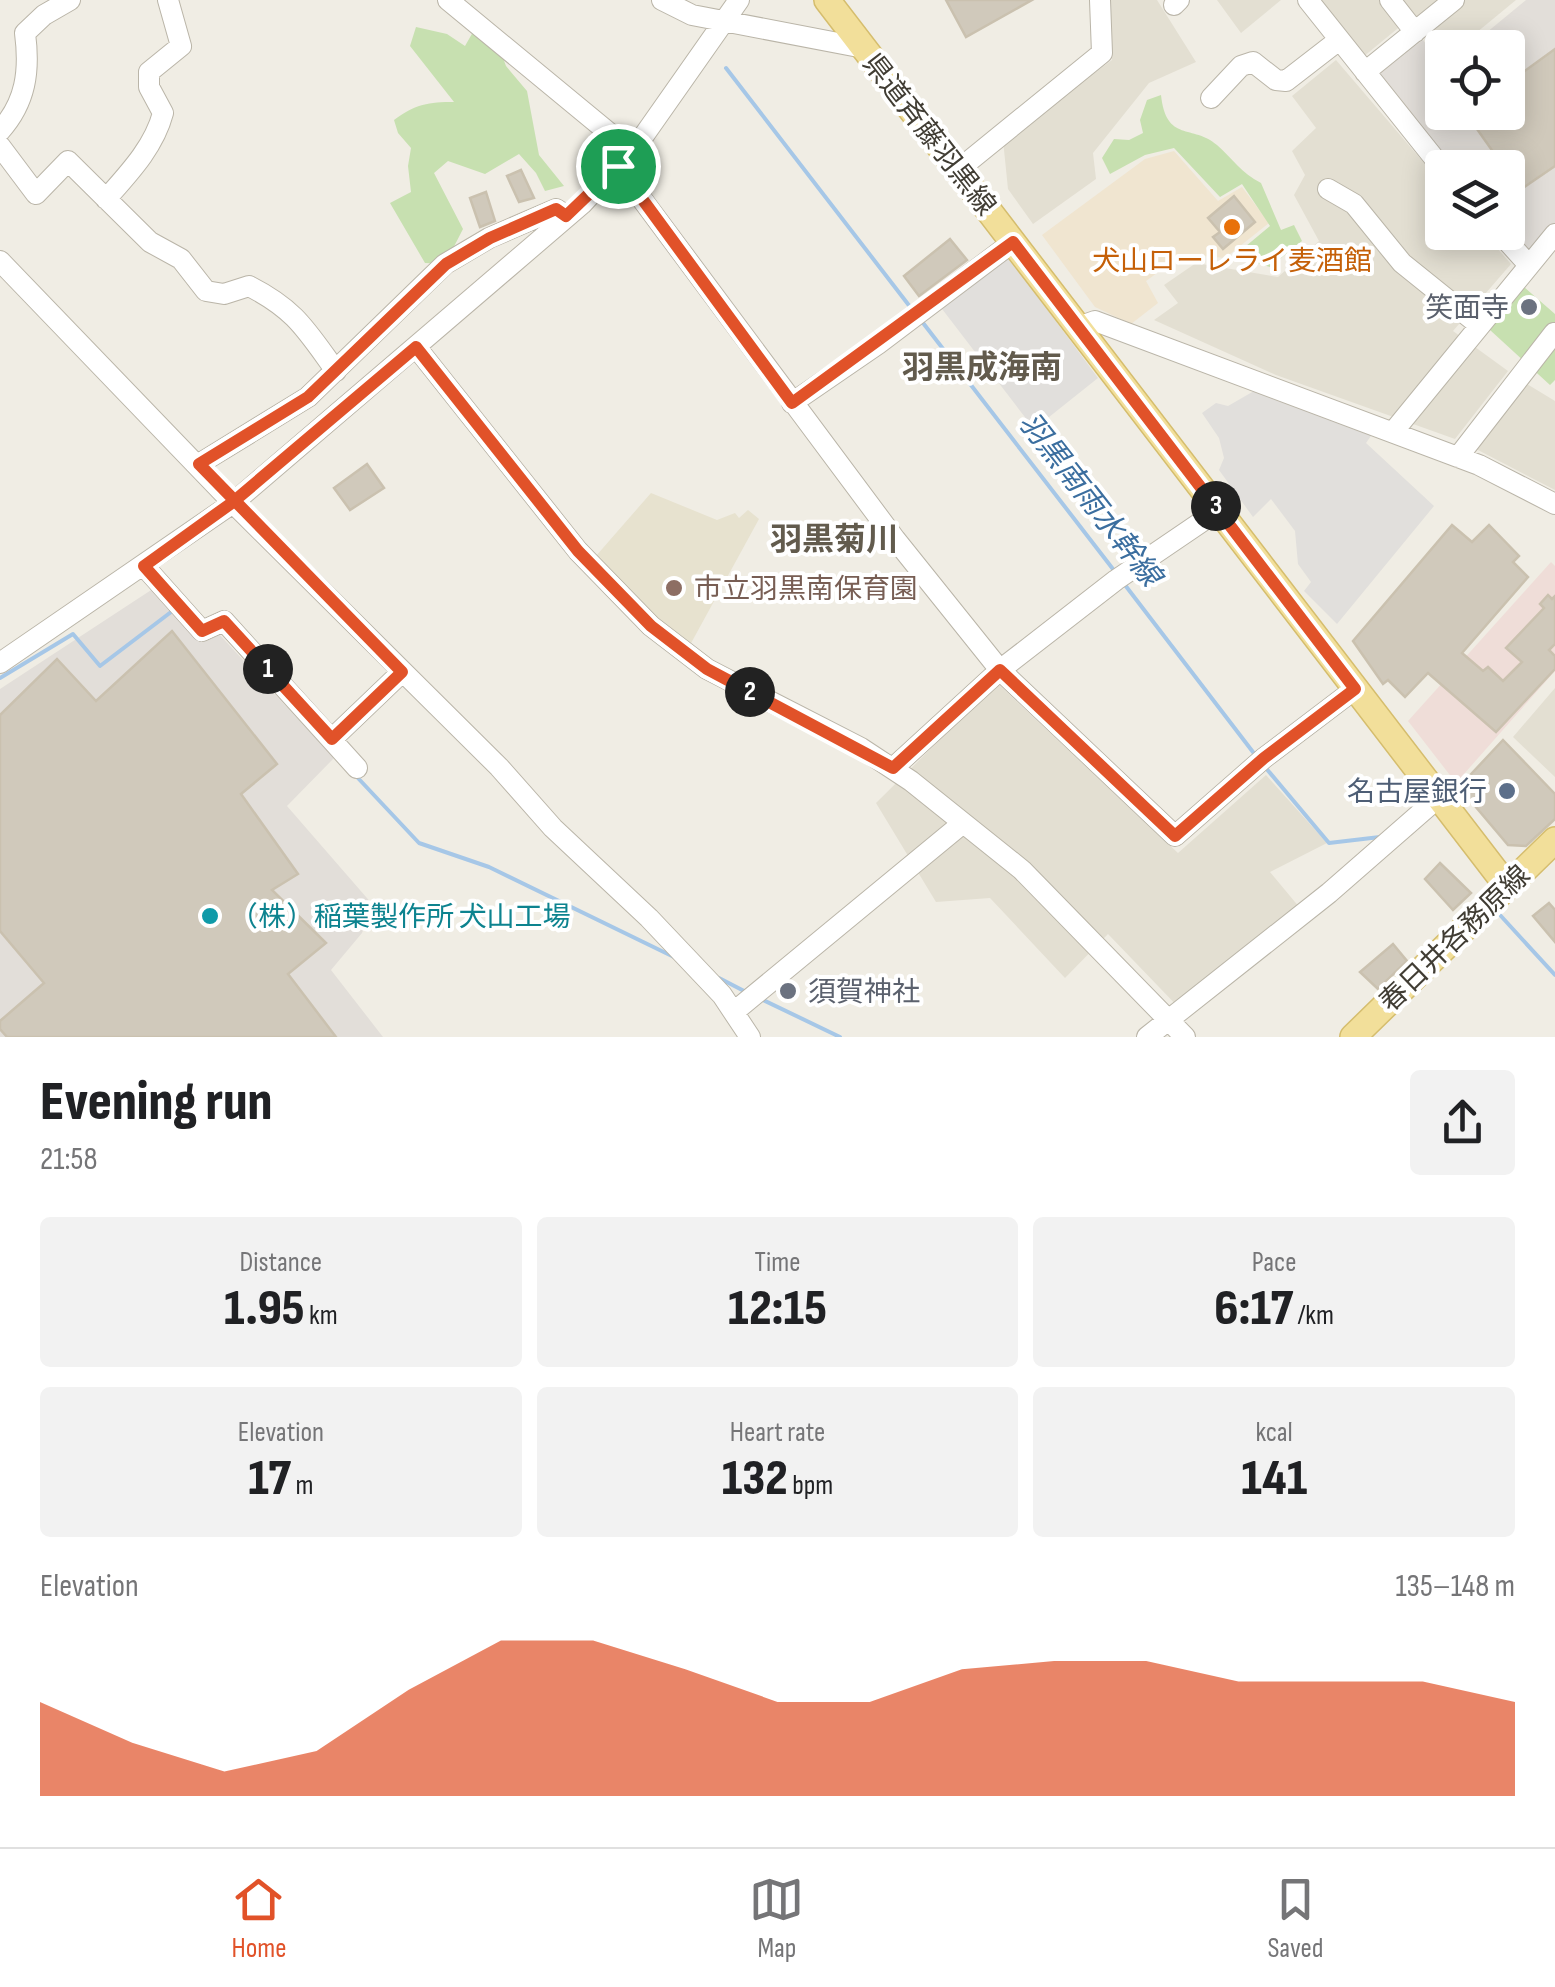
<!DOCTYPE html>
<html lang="en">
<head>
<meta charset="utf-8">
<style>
  :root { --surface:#fff; --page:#f2f2f2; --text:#202124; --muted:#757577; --line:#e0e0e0; --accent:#e15229 }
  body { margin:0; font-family:"Sofia Sans Condensed","Noto Sans JP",sans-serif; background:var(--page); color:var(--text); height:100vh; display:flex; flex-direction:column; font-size:38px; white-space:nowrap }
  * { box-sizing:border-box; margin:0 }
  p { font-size:32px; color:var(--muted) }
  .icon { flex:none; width:55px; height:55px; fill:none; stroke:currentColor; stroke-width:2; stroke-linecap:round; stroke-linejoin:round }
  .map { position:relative; height:1037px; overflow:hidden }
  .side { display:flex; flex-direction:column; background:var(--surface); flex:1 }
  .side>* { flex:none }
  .fabs { position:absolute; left:1425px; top:30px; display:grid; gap:20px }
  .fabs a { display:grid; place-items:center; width:100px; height:100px; border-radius:10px; background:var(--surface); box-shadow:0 5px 25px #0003; font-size:50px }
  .pin { position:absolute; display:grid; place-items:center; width:85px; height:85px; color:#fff; margin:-42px; border:5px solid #fff; border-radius:50%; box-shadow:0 2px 10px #0007 }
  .km { position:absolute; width:50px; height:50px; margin:-25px; border-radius:50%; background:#222; color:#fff; font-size:28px; line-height:50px; text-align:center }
  .round { display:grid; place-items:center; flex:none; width:105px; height:105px; border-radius:10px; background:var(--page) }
  .overview { display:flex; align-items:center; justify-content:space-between; height:170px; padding:0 40px }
  h1 { font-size:55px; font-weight:800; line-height:75px }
  .figures { display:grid; grid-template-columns:repeat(3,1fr); gap:15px; height:170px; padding:10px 40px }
  .figures div { display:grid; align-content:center; border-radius:10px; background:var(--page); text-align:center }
  .figures b { font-size:50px; font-weight:800 }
  .figures small { font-size:28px; font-weight:400 }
  .figures p { font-size:28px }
  .chart { height:280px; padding:20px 40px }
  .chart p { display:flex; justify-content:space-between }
  .chart svg { width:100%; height:180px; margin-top:10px; fill:var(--accent); opacity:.7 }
  .tabs { display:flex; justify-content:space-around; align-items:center; height:140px; border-top:2px solid var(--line); background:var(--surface); font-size:28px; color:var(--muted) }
  .tabs a { display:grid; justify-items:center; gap:5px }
  .tabs .selected { color:var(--accent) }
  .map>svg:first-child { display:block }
  .residential { fill:#e3dfd2 }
  .commercial { fill:#f0e5d0 }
  .industrial { fill:#e2ded9 }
  .education { fill:#e7e2cf }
  .medical { fill:#efddd8 }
  .green { fill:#c7e0b0 }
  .parking { fill:#e1dfdc }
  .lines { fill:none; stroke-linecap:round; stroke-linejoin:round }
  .stream { stroke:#a6c7e7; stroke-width:4 }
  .building { fill:#d0c9bb; stroke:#cac1af; stroke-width:2.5 }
  .minor-casing { stroke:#bab5a8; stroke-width:22 }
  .major-casing { stroke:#d5bd6d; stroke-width:28 }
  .minor { stroke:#fff; stroke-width:20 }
  .major { stroke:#f2df9a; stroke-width:25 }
  .route-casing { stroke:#fff; stroke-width:20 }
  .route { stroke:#e15229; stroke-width:12 }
  .food-dot { fill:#e8710a; stroke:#fff; stroke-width:4 }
  .worship-dot { fill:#6b7280; stroke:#fff; stroke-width:4 }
  .education-dot { fill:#8d6e63; stroke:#fff; stroke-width:4 }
  .service-dot { fill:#5c6f8a; stroke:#fff; stroke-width:4 }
  .culture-dot { fill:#0f9aa8; stroke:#fff; stroke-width:4 }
  .labels { text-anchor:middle; stroke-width:8; stroke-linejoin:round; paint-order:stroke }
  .street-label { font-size:28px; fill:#413d34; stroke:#fff }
  .food-label { font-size:28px; fill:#c56008; stroke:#fff }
  .worship-label { font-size:28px; fill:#5b616d; stroke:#fff; text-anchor:end }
  .education-label { font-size:28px; fill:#785e54; stroke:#fff; text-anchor:start }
  .service-label { font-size:28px; fill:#4e5e75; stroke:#fff; text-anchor:end }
  .culture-label { font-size:28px; fill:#0d838f; stroke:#fff; text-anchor:start }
  .water-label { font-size:30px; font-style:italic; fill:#3b6e9f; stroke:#fff }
  .quarter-label { font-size:32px; font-weight:bold; fill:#625b4d; stroke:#fff }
</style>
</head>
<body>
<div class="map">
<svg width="1555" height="1037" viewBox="0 0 1555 1037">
  <rect width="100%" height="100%" fill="#f0ede4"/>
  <!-- residential -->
  <path class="residential" d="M1110,0H1157L1196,62L1149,83L1093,153L1096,179L1033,224L1008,189L1003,140L1112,60Z
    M1217,0H1281L1241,33Z
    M1319,0H1516L1459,47L1442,48V54L1414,15L1363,57Z
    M1336,60L1442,184V232L1484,233L1511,264L1453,331L1508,371L1455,439L1276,375L1154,320L1178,303L1164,285L1196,263L1278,277L1319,241L1294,195L1305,175L1292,151L1316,128L1292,96Z
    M1527,384L1555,401V490L1476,449Z
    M997,683L1178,853L1266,775L1327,843L1270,872L1305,914L1183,1012L1108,934L1065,978L990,898L936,902L876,803Z
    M1555,688V777L1513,737Z"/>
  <!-- commercial -->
  <path class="commercial" d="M1174,151L1218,201L1242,187L1269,223L1225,258L1183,254L1146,281L1158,303L1131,324L1095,307L1042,235L1145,159Z"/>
  <!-- industrial -->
  <path class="industrial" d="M1526,0H1555V227L1534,249L1523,250L1507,233L1508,168L1450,167L1382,80L1379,71L1423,40L1442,66V112H1508V48L1469,47Z
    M168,579L334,758L287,806L373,905L362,933L331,970L383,1037H0V689Z"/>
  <!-- education -->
  <path class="education" d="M651,493L717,520L735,513L739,518L748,510L759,519L690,645L659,620L596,556Z"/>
  <!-- medical -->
  <path class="medical" d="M1551,562L1555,566V671L1456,783L1408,721Z"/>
  <!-- green -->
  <path class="green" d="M477,25L495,36L506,66L527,91L539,155L564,186L545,191L536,173L519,154L485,174L448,161L434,173L463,229L445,264L425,263L390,203L411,192L408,166L411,148L398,133L394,120C415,104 429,102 454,102L410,46L416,27L447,34L465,46Z
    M1161,95C1166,143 1193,124 1217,145C1233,159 1241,173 1261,183L1281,230L1294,225L1302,241L1270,267L1234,256L1270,226L1242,184L1220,197L1174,148L1145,155L1110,174L1102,158L1114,139L1129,140L1143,133L1140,120L1147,100Z
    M1524,287L1555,314V380L1550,385L1490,330Z"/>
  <!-- parking -->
  <path class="parking" d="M1007,255L1098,378L1034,429L939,305Z
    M1254,391L1373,433L1366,443L1434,506L1337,624L1304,591L1311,582L1298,564L1295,531L1271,499L1253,517L1219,470L1224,458L1219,438L1202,413L1216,403L1228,406Z"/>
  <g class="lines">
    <!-- stream -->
    <path class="stream" d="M726,68L911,308
      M920,319L1116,573
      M1125,585L1256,756
      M0,678L73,634L100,666L175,609
      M1265,767L1329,843L1380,837
      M357,777L419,843L489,867L674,957
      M1500,915L1555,975
      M719,978L746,992
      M759,998L840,1037"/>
  </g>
  <!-- building -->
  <path class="building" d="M946,0H1032L966,37Z
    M1555,49V166L1520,190L1465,112H1508V83Z
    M521,170L534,198L519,202L507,176Z
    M486,192L495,221L480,227L470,198Z
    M1234,196L1255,222L1223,249L1213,237L1220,232L1208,218Z
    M950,239L967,260L919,296L904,276Z
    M367,464L384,488L350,510L334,488Z
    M1452,525L1472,542L1489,525L1519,556L1513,562L1528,577L1462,653L1483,671L1488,667L1503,681L1522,662L1506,648L1544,608L1540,604L1548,595L1552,599L1555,596V644L1549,650L1555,656V669L1496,732L1428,673L1405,697L1388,680L1383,684L1353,641Z
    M172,631L277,764L241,794L298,874L272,890L326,943L288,974L336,1037H7L0,1029V1021L44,983L0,931V715L57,659L96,701Z
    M1503,740L1555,794V819L1526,846L1508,845L1459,787Z
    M1440,863L1471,893L1453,910L1425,879Z
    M1549,903L1555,910V942L1533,916Z
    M1393,944L1407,961L1378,989L1360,972Z"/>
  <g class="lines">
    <defs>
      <path id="minor" d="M448,0L631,151
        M662,0L692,15L864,48
        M1308,0L1442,168
        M1390,0L1415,32
        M1174,5L1179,0
        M1365,72L1454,0
        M1211,98L1241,66L1253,62L1276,80L1286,81L1339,40
        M0,131C26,102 30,71 25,33L44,15L70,0
        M0,146L36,194L68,161L150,242L181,259L206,291L224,294L249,286C296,310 306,330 336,371
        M618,167L895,539L1000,670L1175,836L1264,758L1355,689
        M958,170L1102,53L1100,0
        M1328,189L1354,204L1402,263L1479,325
        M106,199C129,173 154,147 163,113L149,87V72L181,46L168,0
        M1499,232L1527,263
        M0,261L233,503L499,767L553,828L649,918L722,995L750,1037
        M1078,327L1095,321L1479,465L1555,504
        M416,347L578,551L651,626L707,669L861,748L911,781L1022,870L1185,1037
        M792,403L878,344L1013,242
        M1393,432L1555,234
        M1458,457L1554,333
        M199,464L308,397L445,264L489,238L556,209L567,216
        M144,566L202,631L224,621L357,768
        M0,663L233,503L582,204L640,141L739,0
        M332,739L402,672
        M893,768L1000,670L1116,580L1219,510
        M735,1011L963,823
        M1147,1037L1329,893L1439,797"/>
      <path id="major" d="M827,0L1507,886
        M1353,1037L1555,840"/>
    </defs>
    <!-- minor casing -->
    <use href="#minor" class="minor-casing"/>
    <!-- major casing -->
    <use href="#major" class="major-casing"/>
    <!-- minor -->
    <use href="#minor" class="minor"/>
    <!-- major -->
    <use href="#major" class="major"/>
  </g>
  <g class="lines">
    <defs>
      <path id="route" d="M618,166L566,216L556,209L490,238L446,264L308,397L199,464L402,672L332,739L224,621L202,631L144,566L233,502L416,347L578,551L651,626L707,669L893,768L1000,670L1175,836L1264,758L1355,689L1013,242L792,403L618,166"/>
    </defs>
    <!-- route casing -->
    <use href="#route" class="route-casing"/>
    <!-- route -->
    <use href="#route" class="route"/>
  </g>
  <!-- markers -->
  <circle class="food-dot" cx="1232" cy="227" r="10"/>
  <g class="worship-dot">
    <circle cx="1529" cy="307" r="10"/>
    <circle cx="788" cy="991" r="10"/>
  </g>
  <circle class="education-dot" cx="674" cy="588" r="10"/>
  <circle class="service-dot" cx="1507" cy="791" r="10"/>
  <circle class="culture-dot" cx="210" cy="916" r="10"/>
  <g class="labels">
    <!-- street labels -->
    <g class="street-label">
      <text transform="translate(930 134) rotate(52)" y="10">県道斉藤羽黒線</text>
      <text transform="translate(1454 938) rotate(-44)" y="10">春日井各務原線</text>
    </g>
    <!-- food labels -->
    <g class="food-label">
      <text x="1232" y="270">犬山ローレライ麦酒館</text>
    </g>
    <!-- worship labels -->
    <g class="worship-label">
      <text x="1509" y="317">笑面寺</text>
      <text x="808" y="1001" text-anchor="start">須賀神社</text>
    </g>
    <!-- education labels -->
    <g class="education-label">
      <text x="694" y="598">市立羽黒南保育園</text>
    </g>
    <!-- service labels -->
    <g class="service-label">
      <text x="1487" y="801">名古屋銀行</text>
    </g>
    <!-- culture labels -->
    <g class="culture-label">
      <text x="230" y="926">（株）稲葉製作所 犬山工場</text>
    </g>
    <!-- water labels -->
    <g class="water-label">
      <text transform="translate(1090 499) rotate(52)" y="10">羽黒南雨水幹線</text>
    </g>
    <!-- quarter labels -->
    <g class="quarter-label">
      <text x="982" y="378">羽黒成海南</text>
      <text x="834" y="550">羽黒菊川</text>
    </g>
  </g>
</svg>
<div class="fabs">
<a><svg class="icon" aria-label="locate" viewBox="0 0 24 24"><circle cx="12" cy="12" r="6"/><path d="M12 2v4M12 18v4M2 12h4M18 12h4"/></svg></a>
<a><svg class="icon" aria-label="layers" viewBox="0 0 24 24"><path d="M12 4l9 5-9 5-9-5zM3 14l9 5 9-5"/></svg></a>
</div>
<div class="pin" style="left:618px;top:166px;background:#1e9e55"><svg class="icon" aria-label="arrive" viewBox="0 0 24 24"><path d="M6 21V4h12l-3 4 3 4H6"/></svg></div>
<b class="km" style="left:268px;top:669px">1</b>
<b class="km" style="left:750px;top:692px">2</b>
<b class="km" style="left:1216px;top:506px">3</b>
</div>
<section class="side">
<div class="overview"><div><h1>Evening run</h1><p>21:58</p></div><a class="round"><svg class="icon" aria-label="share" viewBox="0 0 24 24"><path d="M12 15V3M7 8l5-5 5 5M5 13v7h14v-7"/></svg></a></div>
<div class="figures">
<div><p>Distance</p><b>1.95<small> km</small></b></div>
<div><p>Time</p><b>12:15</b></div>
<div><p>Pace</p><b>6:17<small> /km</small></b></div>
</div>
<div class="figures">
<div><p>Elevation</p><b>17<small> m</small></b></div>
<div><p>Heart rate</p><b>132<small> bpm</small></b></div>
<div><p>kcal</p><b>141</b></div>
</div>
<div class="chart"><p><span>Elevation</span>135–148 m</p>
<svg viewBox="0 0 160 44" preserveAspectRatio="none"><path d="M0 44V21L10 31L20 38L30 33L40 18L50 6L60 6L70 13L80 21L90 21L100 13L110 11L120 11L130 16L140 16L150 16L160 21V44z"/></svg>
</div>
</section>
<nav class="tabs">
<a class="selected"><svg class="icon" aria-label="home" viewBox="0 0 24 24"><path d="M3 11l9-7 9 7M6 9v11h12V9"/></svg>Home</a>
<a><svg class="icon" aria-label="map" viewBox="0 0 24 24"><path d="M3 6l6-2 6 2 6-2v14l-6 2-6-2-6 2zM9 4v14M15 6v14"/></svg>Map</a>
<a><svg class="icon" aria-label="saved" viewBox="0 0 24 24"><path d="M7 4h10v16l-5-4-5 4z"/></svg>Saved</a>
</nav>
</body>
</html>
